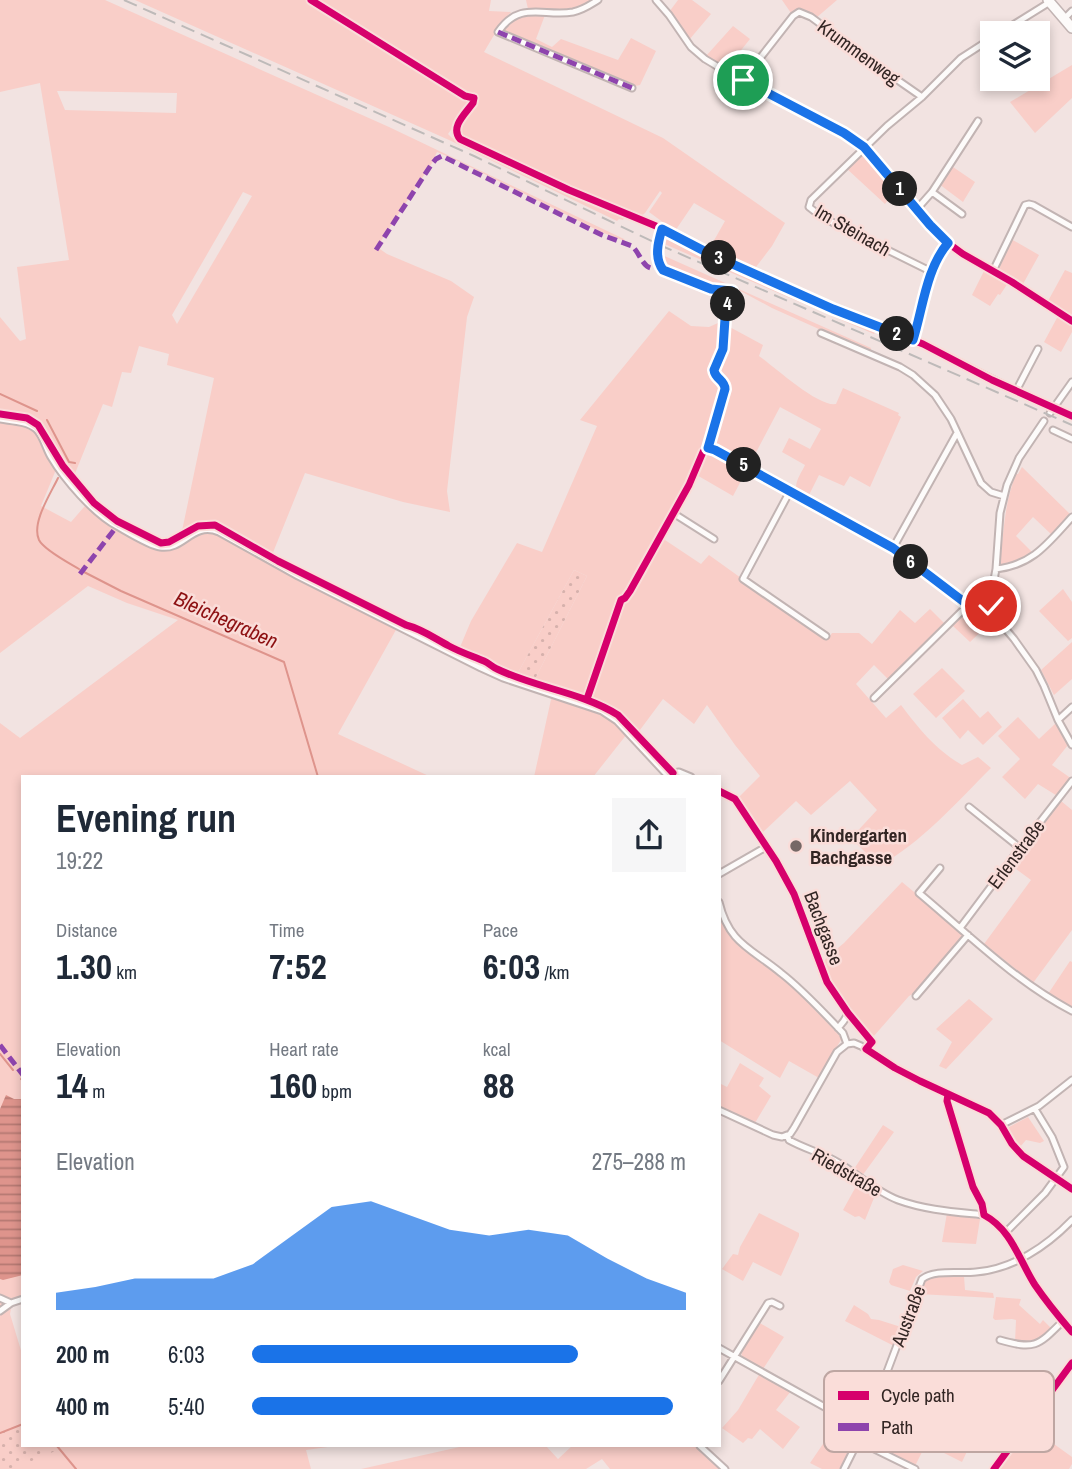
<!DOCTYPE html>
<html lang="en">
<head>
<meta charset="utf-8">
<style>
  :root { --surface:#fff; --page:#f6f6f7; --text:#1f2937; --muted:#747a83; --accent:#1a73e8 }
  body { margin:0; font-family:"Archivo Narrow",sans-serif; background:var(--page); color:var(--text); height:100vh; display:flex; flex-direction:column; font-size:26px; white-space:nowrap }
  * { box-sizing:border-box; margin:0 }
  p { font-size:23px; color:var(--muted) }
  .icon { flex:none; width:38px; height:38px; fill:none; stroke:currentColor; stroke-width:2; stroke-linecap:round; stroke-linejoin:round }
  .map { position:relative; flex:1; overflow:hidden }
  .panel { position:absolute; left:21px; top:775px; width:700px; height:672px; display:flex; flex-direction:column; background:var(--surface); border-radius:0px; box-shadow:0 4px 10px #0003 }
  .panel>* { flex:none }
  .controls { position:absolute; left:980px; top:21px; display:grid; gap:14px }
  .controls a { display:grid; place-items:center; width:70px; height:70px; border-radius:0px; background:var(--surface); box-shadow:0 4px 10px #0003; font-size:35px }
  .pin { position:absolute; display:grid; place-items:center; width:60px; height:60px; color:#fff; margin:-30px; border:4px solid #fff; border-radius:50%; box-shadow:0 2px 7px #0007 }
  .km { position:absolute; width:35px; height:35px; margin:-18px; border-radius:50%; background:#222; color:#fff; font-size:19px; line-height:35px; text-align:center }
  .round { display:grid; place-items:center; flex:none; width:74px; height:74px; border-radius:0px; background:var(--page) }
  .summary { display:flex; align-items:center; justify-content:space-between; height:119px; padding:0 35px }
  h1 { font-size:38px; font-weight:700; line-height:52px }
  .metrics { display:grid; grid-template-columns:repeat(3,1fr); gap:10px; height:119px; padding:7px 35px }
  .metrics div { display:grid; align-content:center }
  .metrics b { font-size:35px; font-weight:700 }
  .metrics small { font-size:19px; font-weight:400 }
  .metrics p { font-size:19px }
  .chart { height:196px; padding:14px 35px }
  .chart p { display:flex; justify-content:space-between }
  .chart svg { width:100%; height:126px; margin-top:7px; fill:var(--accent); opacity:.7 }
  ul { padding:0 35px; list-style:none; font-size:23px }
  li { display:grid; grid-template-columns:112px 84px 1fr; align-items:center; height:52px }
  li i { height:18px; border-radius:9px; background:var(--accent) }
  .map>svg:first-child { display:block }
  .green { fill:#f9cec8; fill-rule:evenodd }
  .garden { fill:url(#garden-dots) }
  .water { fill:url(#water-rules) }
  .lines { fill:none; stroke-linecap:round; stroke-linejoin:round }
  .stream { stroke:#de948c; stroke-width:2 }
  .minor-casing { stroke:#c2b4b3; stroke-width:9 }
  .primary-casing { stroke:#c2b4b3; stroke-width:12 }
  .minor { stroke:#fdfbfa; stroke-width:5 }
  .primary { stroke:#fdfbfa; stroke-width:9 }
  .rail { stroke:#bebab9; stroke-width:2; stroke-dasharray:14 7; stroke-linecap:butt }
  .quiet { stroke:#8e44ad; stroke-width:5; stroke-dasharray:10 5; stroke-linecap:butt }
  .cycleway-casing { stroke:#faddd9; stroke-width:11 }
  .cycleway { stroke:#d6006c; stroke-width:7 }
  .route-casing { stroke:#fff; stroke-width:14 }
  .route { stroke:#1a73e8; stroke-width:9 }
  .poi-dot { fill:#756866; stroke:#faddd9; stroke-width:2.5 }
  .labels { text-anchor:middle; stroke-width:5; stroke-linejoin:round; paint-order:stroke }
  .street-label { font-size:19px; fill:#322523; stroke:#faddd9 }
  .poi-label { font-size:19px; font-weight:bold; fill:#322523; stroke:#faddd9; text-anchor:start }
  .water-label { font-size:21px; font-style:italic; fill:#8d1012; stroke:#faddd9 }
  .key { fill:#faddd9; stroke:#bea6a2; stroke-width:2 }
  .key-label { font-size:19px; fill:#322523 }
</style>
</head>
<body>
<div class="map">
<svg width="1072" height="1469" viewBox="0 0 1072 1469">
  <defs>
    <pattern id="garden-dots" width="8" height="8" patternUnits="userSpaceOnUse" patternTransform="scale(1.75)"><rect width="8" height="8" fill="#f9cec8"/><path d="M2 2h.1M6 6h.1" fill="none" stroke="#d6b1ac" stroke-width="1.8" stroke-linecap="round"/></pattern>
    <pattern id="water-rules" width="6" height="5" patternUnits="userSpaceOnUse" patternTransform="scale(1.75)"><rect width="6" height="5" fill="#de948c"/><path d="M0 2.5h6" fill="none" stroke="#b57972"/></pattern>
  </defs>
  <rect width="100%" height="100%" fill="#f2e3e1"/>
  <!-- green -->
  <path class="green" d="M0,0H105L389,127L624,239L625,241L601,232L456,160L437,152L432,163L377,247L387,254L451,281L474,297L467,317L447,491L450,512L403,502L305,473L272,555L393,614L387,623L397,628L338,734L431,777H23V1298L0,1312V723L20,738L178,620L127,603L88,586L0,653V317L20,341L26,339L17,267L69,260L40,83L0,92ZM57,91L177,93L176,113L65,110ZM243,192L252,196L177,324L172,315ZM139,346L169,354L167,365L214,378L182,531C176,536 171,542 163,541C148,540 101,511 91,499L71,522L41,506L55,472L62,464L74,476L103,404L112,407L122,372L131,373Z
    M135,0H491L489,11L511,12L500,25L484,52L663,138L785,223L772,246L753,271L708,251L725,221L694,203L675,231L649,212L662,193L660,191L645,213L639,218L568,187L461,137L458,130L475,104L477,94L474,92L471,101L448,134L452,138L625,216L623,220L619,219L617,221L449,140Z
    M526,0H594L578,9L560,11L528,9Z
    M678,0H692L711,14L689,40L669,12Z
    M782,0H837L816,18C806,12 803,8 791,13Z
    M528,15H545L536,39L552,47L561,39L618,60L631,38L656,51L640,85L635,86L504,31C506,20 517,17 528,15Z
    M733,26L750,39L726,69L706,56Z
    M1072,65V98L1035,133L1010,102Z
    M863,154L870,157L897,188L885,204L846,168L860,156Z
    M953,167L975,182L963,202L939,184L949,168Z
    M666,233L724,263L843,316L877,329L874,334L662,243V237Z
    M1011,239L1039,255L1023,284L1000,269C1000,259 1006,249 1011,239Z
    M660,254L871,348L870,352L772,308L735,288L727,286C715,290 677,277 667,270C661,266 661,261 660,254Z
    M985,269L1008,283L1000,295L998,294L990,306L972,295Z
    M1065,270L1072,273V316L1048,301Z
    M669,311L691,326L709,327L718,323L726,325L763,345L759,356C775,367 818,407 836,404L843,388L899,413L898,415L901,417L870,487L850,476L844,486L819,475L808,497C807,497 798,492 798,492C792,485 802,472 805,465L782,452L789,438L810,449L821,429L780,407L733,496L695,474L629,591L630,595L662,538L701,564L709,555L827,640L832,633H859L872,644L900,610L915,623L930,609L946,625L889,680L874,665L856,684L886,718L901,705C920,730 935,749 962,765L978,757L991,768C958,801 920,844 879,866L851,838L877,810L850,781L811,815L796,801L761,834L737,799L760,776L735,745L707,705L694,724L663,699L634,738L627,734L593,777H534L552,695L531,687L587,576L574,570L514,680L494,677L455,659L471,621L517,543L542,552L597,426L580,420Z
    M1058,316L1072,325V332L1061,352L1044,342Z
    M1022,467L1071,515L1052,535L1033,517L1016,536L1033,553L1019,562L1002,565L1000,563C1004,531 1004,504 1016,474H1018Z
    M1063,589L1072,602V638L1068,641L1039,611Z
    M969,609L991,622L970,642L953,626Z
    M1072,642V679L1054,695L1041,670Z
    M942,668L965,691L936,718L913,694Z
    M963,699L980,718L988,711L1002,727L983,745L968,730L960,739L942,718Z
    M1018,717L1039,739L1056,723L1068,745L1052,765L1072,779L1059,797L1038,784L1025,799L1002,777L1020,759L998,736Z
    M1061,801L1072,810V930L1033,983L984,944L1031,880L1012,866Z
    M902,882L961,931L964,936L918,991L909,996L873,1037H870L836,991L823,964L826,958L844,943Z
    M719,904L726,926L742,948L779,973L842,1038L819,1078L789,1061L780,1078L719,1040Z
    M1070,961L1072,962V1008L1048,994Z
    M969,999L993,1019L946,1069L939,1066L952,1042L936,1029Z
    M740,1063L764,1078L759,1086L771,1096L755,1123L719,1106V1083L727,1087Z
    M1028,1117L1044,1141L1040,1143L1026,1140L1020,1147L1009,1132V1127Z
    M883,1125L894,1132L862,1176L854,1169Z
    M859,1181L876,1193L865,1220L859,1216L855,1217L843,1210Z
    M759,1213L799,1233V1236L781,1276L753,1262L743,1281L722,1269L733,1254L738,1255L740,1247Z
    M947,1213L980,1219L976,1244L942,1242Z
    M903,1265L923,1271L916,1277L910,1291L891,1285L889,1282L893,1269Z
    M948,1276H964L965,1290L993,1293L994,1298L918,1294C925,1275 930,1277 948,1276Z
    M996,1297L1021,1299L1019,1305L1040,1324L1043,1320L1052,1329C1039,1341 1033,1343 1015,1342L1016,1320L1012,1319L995,1320L993,1318Z
    M854,1305L868,1314L871,1319L879,1320L901,1327L894,1346L845,1321Z
    M11,1309L10,1314L23,1357V1446H227L230,1447L237,1446H335L306,1450L311,1469H0V1315Z
    M758,1322L784,1337L763,1369L742,1358L741,1350Z
    M760,1373L791,1391L776,1410L800,1427L783,1449L760,1429L752,1439L748,1438L743,1443L722,1428L738,1410Z
    M951,1386L1000,1410L988,1435L977,1430L962,1462L926,1444L915,1466L885,1451L895,1429L901,1432L918,1400L938,1411Z
    M1029,1426L1072,1457V1464L1069,1469H997Z
    M825,1441L849,1454L842,1469H822L810,1463Z
    M464,1446H546L558,1459L572,1446H699L724,1469H610L602,1459L586,1469H361Z"/>
  <!-- garden -->
  <path class="garden" d="M574,570L587,576L531,687L514,680Z
    M23,1423V1446H58L60,1449L13,1469H0V1433Z"/>
  <!-- water -->
  <path class="water" d="M6,1095L14,1099H23V1275L3,1280L0,1279V1109Z"/>
  <g class="lines">
    <!-- stream -->
    <path class="stream" d="M0,394L37,411
      M47,420L69,462L75,463
      M58,478C51,493 31,523 39,540C44,550 69,563 79,569
      M84,572L121,591L284,662L318,777
      M0,1054L13,1070
      M21,1079L23,1080
      M0,1433L23,1424
      M57,1446L76,1469"/>
    <defs>
      <path id="minor" d="M598,0C590,5 583,10 573,12C543,17 520,0 498,32L632,88
        M656,0L669,15L691,47L705,59L725,71L844,133L864,147L930,225L948,243L963,254L1012,282L1072,321
        M1064,19L1072,11
        M1000,33L1050,2
        M743,80L793,16L799,12L811,17L873,63L922,97
        M932,192L962,214
        M917,209L932,192L978,121
        M993,271L1025,205L1029,204L1033,205L1072,227
        M932,272L839,226L818,214L809,207L811,200L887,126L922,97L961,58L992,38
        M815,301L852,317L923,344L1016,391L1038,349
        M821,333L900,367L913,375L935,395L951,419L981,483L991,492L1004,496
        M913,340C923,308 926,269 948,243
        M1050,413L1072,382
        M0,419C11,421 27,421 36,429C43,435 46,449 51,457C64,479 94,514 117,526C126,531 150,546 160,547C184,551 192,521 219,532L298,576L481,668L503,678L602,711L617,721L669,777L673,773L679,772L691,777
        M1044,421L1019,458L1007,485L1000,513L996,569L991,596V606L998,620L1014,639L1036,670L1044,686L1058,720L1072,745
        M1053,430L1072,439
        M745,466L893,548L968,605L977,608L991,606
        M790,491L743,579L826,636
        M673,513L714,539
        M893,548L957,433
        M996,569C1033,565 1048,543 1072,517
        M874,698L968,605
        M1058,720L1072,707
        M719,791L735,799L776,861
        M969,807L1020,848
        M940,868L919,893C968,934 1015,981 1072,1011
        M719,874L766,847
        M794,894L827,982L847,1010C849,1017 842,1023 838,1028
        M719,902C729,944 751,948 781,973C803,990 824,1013 843,1033L847,1044
        M960,928L1020,848L1072,781
        M916,996L968,935
        M847,1044L854,1043L861,1046L895,1068L930,1086L989,1113L1001,1125L1012,1144L1023,1156L1072,1189
        M948,1094L947,1101L973,1187L982,1204L984,1215C1012,1230 1019,1260 1035,1285C1046,1301 1059,1317 1072,1332
        M719,1110L773,1135L782,1137L787,1135
        M1001,1125L1039,1106L1072,1080
        M787,1135L789,1140C805,1149 823,1153 839,1163C859,1175 875,1191 898,1200C925,1210 956,1212 984,1215
        M787,1135L790,1134L794,1128L837,1052L847,1044
        M1005,1233L1045,1193L1064,1167L1052,1137L1035,1109
        M0,1298L11,1303
        M0,1311L11,1303L23,1299
        M1000,1340C1035,1350 1038,1346 1063,1321
        M719,1348L864,1429
        M719,1381L768,1303L772,1302L780,1306
        M858,1441L915,1469
        M700,1446L725,1469
        M844,1469L864,1429L882,1385L922,1279C935,1269 959,1274 976,1272C1013,1269 1047,1246 1072,1220
        M994,1469L1072,1363"/>
      <path id="primary" d="M1048,0L1072,28"/>
    </defs>
    <!-- minor casing -->
    <use href="#minor" class="minor-casing"/>
    <!-- primary casing -->
    <use href="#primary" class="primary-casing"/>
    <!-- minor -->
    <use href="#minor" class="minor"/>
    <!-- primary -->
    <use href="#primary" class="primary"/>
    <!-- rail -->
    <path class="rail" d="M124,0L474,156L662,246L1072,425"/>
    <!-- quiet -->
    <path class="quiet" d="M498,32L632,88
      M376,250L431,165L436,159L442,156L602,235L632,246C642,255 643,274 661,267
      M80,574L117,526
      M0,1045L23,1075"/>
    <defs>
      <path id="cycleway" d="M311,0L465,96L474,98L473,103C465,114 450,127 460,139L569,190L668,231L711,254L833,309L923,344L992,380L1072,416
        M864,147L930,225L948,243L963,254L1012,282L1072,321
        M0,414L27,418L38,425L63,466L94,503L117,521L161,543L169,542L198,526L215,525L278,561L406,625C422,629 434,638 449,646C460,652 472,656 484,661C489,663 492,667 497,669C536,688 581,692 618,715L673,773
        M587,699L621,600L625,598L630,591L689,485L703,452L708,448L725,389C725,380 715,379 714,371L723,349L725,319L732,291L711,289L663,270L658,258L662,229
        M719,791L735,799L776,861L794,894L827,982L848,1013L872,1042L866,1049L895,1068L920,1081L989,1113L1001,1125L1012,1144L1023,1156L1072,1189
        M948,1094L947,1101L973,1187L982,1204L984,1215C1012,1230 1019,1260 1035,1285C1046,1301 1059,1317 1072,1332
        M994,1469L1072,1363"/>
    </defs>
    <!-- cycleway casing -->
    <use href="#cycleway" class="cycleway-casing"/>
    <!-- cycleway -->
    <use href="#cycleway" class="cycleway"/>
  </g>
  <g class="lines">
    <defs>
      <path id="route" d="M743,80L844,133L864,147L930,225L948,243C926,269 923,308 913,340L833,309L710,254L662,229C658,242 654,258 663,270L711,289L732,291L725,319L723,349L714,370C715,379 725,380 725,389L708,448L715,450L893,548L968,605L977,608L991,606"/>
    </defs>
    <!-- route casing -->
    <use href="#route" class="route-casing"/>
    <!-- route -->
    <use href="#route" class="route"/>
  </g>
  <!-- markers -->
  <circle class="poi-dot" cx="796" cy="846" r="7"/>
  <g class="labels">
    <!-- street labels -->
    <g class="street-label">
      <text transform="translate(859 52) rotate(36)" y="7">Krummenweg</text>
      <text transform="translate(853 230) rotate(30)" y="7">Im Steinach</text>
      <text transform="translate(1016 854) rotate(-53)" y="7">Erlenstraße</text>
      <text transform="translate(824 928) rotate(69)" y="7">Bachgasse</text>
      <text transform="translate(847 1172) rotate(30)" y="7">Riedstraße</text>
      <text transform="translate(908 1316) rotate(-69)" y="7">Austraße</text>
    </g>
    <!-- poi labels -->
    <g class="poi-label">
      <text x="810" y="842">Kindergarten<tspan x="810" dy="22">Bachgasse</tspan></text>
    </g>
    <!-- water labels -->
    <g class="water-label">
      <text transform="translate(226 620) rotate(24)" y="7">Bleichegraben</text>
    </g>
  </g>
  <!-- legend -->
  <rect x="824" y="1371" width="230" height="81" rx="10" class="key"/>
  <rect x="838" y="1391" width="31" height="9" fill="#d6006c"/>
  <rect x="838" y="1423" width="31" height="8" fill="#8e44ad"/>
  <g class="key-label">
    <text x="881" y="1402">Cycle path</text>
    <text x="881" y="1434">Path</text>
  </g>
</svg>
<div class="controls">
<a><svg class="icon" aria-label="layers" viewBox="0 0 24 24"><path d="M12 4l9 5-9 5-9-5zM3 14l9 5 9-5"/></svg></a>
</div>
<div class="pin" style="left:743px;top:80px;background:#1e9e55"><svg class="icon" aria-label="arrive" viewBox="0 0 24 24"><path d="M6 21V4h12l-3 4 3 4H6"/></svg></div>
<div class="pin" style="left:991px;top:606px;background:#d93025"><svg class="icon" aria-label="check" viewBox="0 0 24 24"><path d="M5 12l5 5 9-10"/></svg></div>
<b class="km" style="left:900px;top:189px">1</b>
<b class="km" style="left:897px;top:334px">2</b>
<b class="km" style="left:719px;top:258px">3</b>
<b class="km" style="left:728px;top:304px">4</b>
<b class="km" style="left:744px;top:465px">5</b>
<b class="km" style="left:911px;top:562px">6</b>
<section class="panel">
<div class="summary"><div><h1>Evening run</h1><p>19:22</p></div><a class="round"><svg class="icon" aria-label="share" viewBox="0 0 24 24"><path d="M12 15V3M7 8l5-5 5 5M5 13v7h14v-7"/></svg></a></div>
<div class="metrics">
<div><p>Distance</p><b>1.30<small> km</small></b></div>
<div><p>Time</p><b>7:52</b></div>
<div><p>Pace</p><b>6:03<small> /km</small></b></div>
</div>
<div class="metrics">
<div><p>Elevation</p><b>14<small> m</small></b></div>
<div><p>Heart rate</p><b>160<small> bpm</small></b></div>
<div><p>kcal</p><b>88</b></div>
</div>
<div class="chart"><p><span>Elevation</span>275–288 m</p>
<svg viewBox="0 0 160 44" preserveAspectRatio="none"><path d="M0 44V38L10 36L20 33L30 33L40 33L50 28L60 18L70 8L80 6L90 11L100 16L110 18L120 16L130 18L140 26L150 33L160 38V44z"/></svg>
</div>
<ul>
<li><b>200 m</b>6:03<i style="width:75%"></i></li>
<li><b>400 m</b>5:40<i style="width:97%"></i></li>
</ul>
</section>
</div>
</body>
</html>
